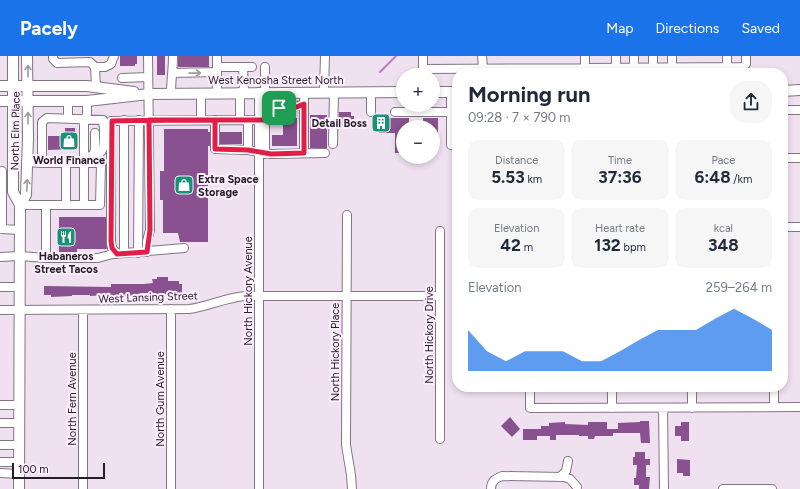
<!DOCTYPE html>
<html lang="en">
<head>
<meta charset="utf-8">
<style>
  :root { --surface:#fff; --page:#f6f6f7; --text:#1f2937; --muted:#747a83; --accent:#1a73e8 }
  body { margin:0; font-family:Figtree,sans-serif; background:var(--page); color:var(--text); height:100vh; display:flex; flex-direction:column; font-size:15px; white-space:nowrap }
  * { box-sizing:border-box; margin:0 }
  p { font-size:13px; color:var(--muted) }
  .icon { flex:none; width:22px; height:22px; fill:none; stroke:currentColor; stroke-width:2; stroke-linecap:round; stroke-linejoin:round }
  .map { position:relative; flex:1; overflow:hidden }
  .drawer { position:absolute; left:452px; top:12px; width:336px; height:324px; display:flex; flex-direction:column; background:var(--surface); border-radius:16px; box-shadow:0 2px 6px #0003 }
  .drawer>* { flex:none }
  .buttons { position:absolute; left:396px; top:12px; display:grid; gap:8px }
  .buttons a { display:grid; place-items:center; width:44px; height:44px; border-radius:50%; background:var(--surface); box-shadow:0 2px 6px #0003; font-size:20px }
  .scale { position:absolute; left:12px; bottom:10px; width:93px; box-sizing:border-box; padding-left:4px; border:2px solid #231e24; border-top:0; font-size:11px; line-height:14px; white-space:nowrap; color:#231e24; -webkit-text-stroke:3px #fdeefe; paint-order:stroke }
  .pin { position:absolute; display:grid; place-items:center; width:34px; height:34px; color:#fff; margin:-17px; border-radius:8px; box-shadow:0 2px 6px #0006 }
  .round { display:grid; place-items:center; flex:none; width:42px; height:42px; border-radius:16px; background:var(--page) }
  .headline { display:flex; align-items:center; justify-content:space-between; height:68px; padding:0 16px }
  h1 { font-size:22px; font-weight:700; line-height:30px }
  .metrics { display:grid; grid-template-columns:repeat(3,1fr); gap:6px; height:68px; padding:4px 16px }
  .metrics div { display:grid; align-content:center; border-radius:10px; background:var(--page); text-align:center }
  .metrics b { font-size:17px; font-weight:700 }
  .metrics small { font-size:11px; font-weight:400 }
  .metrics p { font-size:11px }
  .chart { height:112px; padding:8px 16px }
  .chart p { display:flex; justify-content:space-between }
  .chart svg { width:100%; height:72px; margin-top:4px; fill:var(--accent); opacity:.7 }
  header { display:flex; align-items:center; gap:24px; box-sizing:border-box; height:56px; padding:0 20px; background:var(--accent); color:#fff }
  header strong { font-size:19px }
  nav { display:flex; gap:22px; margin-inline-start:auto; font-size:14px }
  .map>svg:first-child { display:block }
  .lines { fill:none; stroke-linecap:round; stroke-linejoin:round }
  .stream { stroke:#ba7fc0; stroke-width:2 }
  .building { fill:#89518f }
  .minor-casing { stroke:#827584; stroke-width:10 }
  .major-casing { stroke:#827584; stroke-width:12 }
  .minor { stroke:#fff; stroke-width:8 }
  .major { stroke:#fff; stroke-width:10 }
  .oneway { stroke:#9c9a9c }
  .route-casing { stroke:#fff; stroke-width:8 }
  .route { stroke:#e11d48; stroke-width:5 }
  .labels { text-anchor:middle; stroke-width:4; stroke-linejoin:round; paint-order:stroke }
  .street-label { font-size:11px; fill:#231e24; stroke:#fdeefe }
  .poi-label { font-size:11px; font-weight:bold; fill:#231e24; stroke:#fdeefe }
</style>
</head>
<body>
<header>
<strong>Pacely</strong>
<nav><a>Map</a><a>Directions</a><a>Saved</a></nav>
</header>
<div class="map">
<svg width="800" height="433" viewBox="0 0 800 433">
  <rect width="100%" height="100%" fill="#f0e1f1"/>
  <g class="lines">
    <!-- stream -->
    <path class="stream" d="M380,16L396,0"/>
  </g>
  <!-- building -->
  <path class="building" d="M120,0H137V8H135V10H120Z
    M157,0H165V19H157Z
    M178,0H209V11H178Z
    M339,56H351V60H354V68H350V71H339Z
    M310,59H327V92H310Z
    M283,62H297V90H272V79H283Z
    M373,62H409V71H403V97H395V77H379V73H373Z
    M423,62H438V83H433V71H423Z
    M65,72H75V93L48,94V80H65Z
    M164,73H208V76H210V90H208V186H180L178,177H163V144H160V115H164Z
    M220,76H242V88H220Z
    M59,161H106L107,193H77V196H59Z
    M157,221H168V225H179V228H182V241H176V238H161V240H151V237H140V240L114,239V240H108V239L90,240V239H72V240L51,241V239H44V230L111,231V228H144L153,227L152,223H157Z
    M510,361L520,373L512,381L501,370Z
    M640,365H649L650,387H641L640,377H613V380H595L594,383H588V380H579V379H556V384H550V380H537V384H523V373H541V370H549V367L565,366V368L588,369V366H607V373H618V367L640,366Z
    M681,366H689V385H681V380H675V370H681Z
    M635,396H645V403H650V409H646V421H650L649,433H639V429H634V422H636L637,409H633V401H635Z
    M677,403L690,404V420H683V417H677Z"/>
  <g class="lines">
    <defs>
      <path id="minor" d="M53,0V3L57,7L90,6L95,11
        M217,0V37
        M482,0L483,12
        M616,0V12
        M634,0V17
        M653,0V12
        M672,0V12
        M727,0V11
        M217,11H252
        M243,11L244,36
        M265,11V36
        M585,12V0
        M423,13L741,11L744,10L746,8V0
        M173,17L217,16
        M423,19V0
        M122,22L148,21
        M96,31L95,11H105L111,8L114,0
        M240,36V64
        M259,36V433
        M324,36L325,0
        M371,36V56
        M451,36V89
        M171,37C171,25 173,13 173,0
        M201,37V64
        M304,44V97
        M68,45V62
        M783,54H800
        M395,56H451
        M215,64V93L248,94L271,98L325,97
        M333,88L334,36
        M248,94V64
        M265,98V64
        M93,100L95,93V77
        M84,101C104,99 104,96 104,77
        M783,102H800
        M27,106L42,107V66L47,62L103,64L104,74
        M66,106V149
        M2,115V173
        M20,149H100L101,107H42
        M84,149V67L87,58V45
        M347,159L346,389L351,419L352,433
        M783,171H800
        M0,172L2,173L20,174
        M147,196V185L150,174L148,0
        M124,197V64
        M138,197L139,64
        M117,198L112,192L111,185V65L273,64L279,52L294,51L304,48
        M0,201L20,200L46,202V149
        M46,202H98L113,198L184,192
        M0,231H20
        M0,254L189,253C208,251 226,241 246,240H440
        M530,331V352L800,351
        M612,331V352
        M692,331V352
        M774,331V351
        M0,349H19
        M663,352L664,433
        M0,367H19
        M440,383V175
        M0,389H19
        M0,406H19
        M0,417L19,418
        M560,421L566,415L568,405
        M83,433V254
        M171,433V253
        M491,433C491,425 495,423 502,420L564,421L570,423L577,431
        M723,433H772"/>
      <path id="major" d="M13,0V136L20,149L19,433
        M0,30H87L134,36
        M783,35L800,34
        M433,36H457
        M0,45H87L149,38L403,36
        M20,149L26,139L28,83L27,0"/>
    </defs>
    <!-- minor casing -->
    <use href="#minor" class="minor-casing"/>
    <!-- major casing -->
    <use href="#major" class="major-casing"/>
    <!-- minor -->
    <use href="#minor" class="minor"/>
    <!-- major -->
    <use href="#major" class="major"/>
  </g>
  <!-- one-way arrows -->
  <defs><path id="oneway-shaft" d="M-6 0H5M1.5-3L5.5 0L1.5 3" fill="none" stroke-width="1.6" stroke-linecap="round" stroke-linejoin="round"/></defs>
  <g class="oneway">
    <use href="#oneway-shaft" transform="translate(28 15) rotate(-90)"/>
    <use href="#oneway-shaft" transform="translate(195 17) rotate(-1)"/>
    <use href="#oneway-shaft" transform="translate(28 62) rotate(-90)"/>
    <use href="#oneway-shaft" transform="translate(27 129) rotate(-88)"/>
  </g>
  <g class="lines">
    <defs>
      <path id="route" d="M279,52L273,64H149L150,174L147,196L117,198L112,192L111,185L112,65C146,64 180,64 215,64V93L248,94L271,98L304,97V48L294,52H279"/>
    </defs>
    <!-- route casing -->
    <use href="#route" class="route-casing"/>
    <!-- route -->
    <use href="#route" class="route"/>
  </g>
  <!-- icons -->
  <defs>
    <symbol id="building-square" viewBox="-11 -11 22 22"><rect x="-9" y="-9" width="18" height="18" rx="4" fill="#179277" stroke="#fdeefe"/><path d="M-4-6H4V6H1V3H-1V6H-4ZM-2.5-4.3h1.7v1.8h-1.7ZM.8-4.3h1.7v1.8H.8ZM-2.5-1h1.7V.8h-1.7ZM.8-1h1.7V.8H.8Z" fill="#fff"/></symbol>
    <symbol id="shop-square" viewBox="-11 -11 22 22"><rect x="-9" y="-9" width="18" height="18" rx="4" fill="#179277" stroke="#fdeefe"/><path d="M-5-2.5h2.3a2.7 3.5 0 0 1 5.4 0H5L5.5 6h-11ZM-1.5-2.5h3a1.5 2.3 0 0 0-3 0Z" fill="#fff"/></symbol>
    <symbol id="restaurant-square" viewBox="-11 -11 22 22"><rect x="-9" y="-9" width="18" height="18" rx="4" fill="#179277" stroke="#fdeefe"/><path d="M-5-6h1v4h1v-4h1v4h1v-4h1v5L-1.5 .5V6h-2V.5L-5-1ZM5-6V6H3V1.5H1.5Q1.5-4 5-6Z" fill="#fff"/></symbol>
  </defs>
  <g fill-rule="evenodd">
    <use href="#building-square" x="370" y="56" width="22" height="22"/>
    <use href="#shop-square" x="58" y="74" width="22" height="22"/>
    <use href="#shop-square" x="173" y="118" width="22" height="22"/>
    <use href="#restaurant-square" x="55" y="170" width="22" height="22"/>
  </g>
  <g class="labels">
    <!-- street labels -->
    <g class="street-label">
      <text x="276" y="28">West Kenosha Street North</text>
      <text transform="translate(15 75) rotate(-89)" y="4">North Elm Place</text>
      <text transform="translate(248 235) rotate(-90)" y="4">North Hickory Avenue</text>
      <text transform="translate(148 241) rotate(-2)" y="4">West Lansing Street</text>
      <text transform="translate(429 279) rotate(-90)" y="4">North Hickory Drive</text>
      <text transform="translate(335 296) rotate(-90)" y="4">North Hickory Place</text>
      <text transform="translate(72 343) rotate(-90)" y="4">North Fern Avenue</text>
      <text transform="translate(160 343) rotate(-90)" y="4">North Gum Avenue</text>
    </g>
    <!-- poi labels -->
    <g class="poi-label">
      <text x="367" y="71" text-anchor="end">Detail Boss</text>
      <text x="69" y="108">World Finance</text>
      <text x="198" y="127" text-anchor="start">Extra Space<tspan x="198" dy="13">Storage</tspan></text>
      <text x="66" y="204">Habaneros<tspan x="66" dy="13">Street Tacos</tspan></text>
    </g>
  </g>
</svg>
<div class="buttons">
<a>+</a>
<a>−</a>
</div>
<div class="scale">100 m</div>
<div class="pin" style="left:279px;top:52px;background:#1e9e55"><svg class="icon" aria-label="arrive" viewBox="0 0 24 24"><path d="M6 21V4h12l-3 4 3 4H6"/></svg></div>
<section class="drawer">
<div class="headline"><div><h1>Morning run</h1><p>09:28 · 7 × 790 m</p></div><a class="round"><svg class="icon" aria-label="share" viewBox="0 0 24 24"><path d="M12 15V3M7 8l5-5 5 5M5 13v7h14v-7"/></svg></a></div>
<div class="metrics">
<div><p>Distance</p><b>5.53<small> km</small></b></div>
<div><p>Time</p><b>37:36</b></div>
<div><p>Pace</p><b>6:48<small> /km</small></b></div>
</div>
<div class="metrics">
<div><p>Elevation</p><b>42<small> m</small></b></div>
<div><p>Heart rate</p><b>132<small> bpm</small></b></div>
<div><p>kcal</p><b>348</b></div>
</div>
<div class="chart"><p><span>Elevation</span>259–264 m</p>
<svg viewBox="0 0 160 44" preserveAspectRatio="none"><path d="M0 44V19L10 32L20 38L30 32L40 32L50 32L60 38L70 38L80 32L90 25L100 19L110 19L120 19L130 12L140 6L150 12L160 19V44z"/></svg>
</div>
</section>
</div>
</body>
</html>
